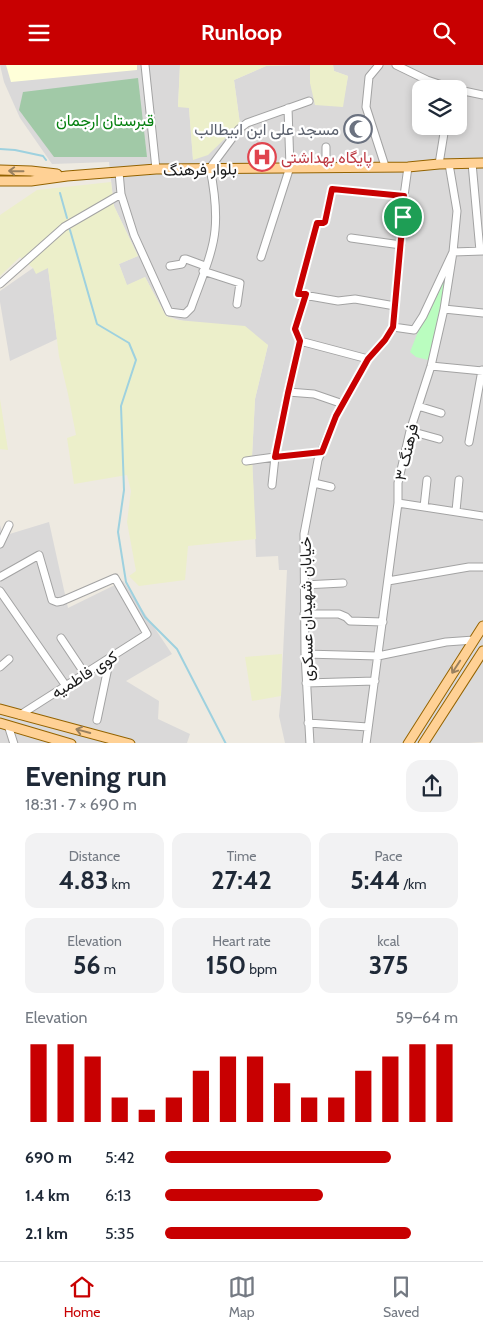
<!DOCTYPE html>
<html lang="en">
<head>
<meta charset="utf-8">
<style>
  :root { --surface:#fff; --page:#f2f2f3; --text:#1f2937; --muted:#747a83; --line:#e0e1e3; --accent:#c80001 }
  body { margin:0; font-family:Cabin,Vazirmatn,sans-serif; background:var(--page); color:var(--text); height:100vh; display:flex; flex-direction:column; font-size:19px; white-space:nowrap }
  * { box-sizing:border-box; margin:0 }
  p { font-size:16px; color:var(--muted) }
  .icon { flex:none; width:28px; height:28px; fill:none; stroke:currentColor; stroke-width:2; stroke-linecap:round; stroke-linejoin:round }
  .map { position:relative; height:678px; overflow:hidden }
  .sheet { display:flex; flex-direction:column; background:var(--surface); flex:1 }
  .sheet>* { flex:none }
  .controls { position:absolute; left:412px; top:15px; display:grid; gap:10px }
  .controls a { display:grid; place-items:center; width:55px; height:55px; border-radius:10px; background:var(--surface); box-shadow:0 2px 8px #0003; font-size:25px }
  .pin { position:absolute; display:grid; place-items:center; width:42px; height:42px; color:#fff; margin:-21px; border:2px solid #fff; border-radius:50%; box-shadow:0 1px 5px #0007 }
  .round { display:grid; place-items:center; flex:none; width:52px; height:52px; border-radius:15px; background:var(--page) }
  .overview { display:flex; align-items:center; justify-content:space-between; height:85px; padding:0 25px }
  h1 { font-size:28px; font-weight:700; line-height:38px }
  .stats { display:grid; grid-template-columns:repeat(3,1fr); gap:8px; height:85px; padding:5px 25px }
  .stats div { display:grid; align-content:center; border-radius:12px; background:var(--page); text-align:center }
  .stats b { font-size:25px; font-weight:700 }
  .stats small { font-size:14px; font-weight:400 }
  .stats p { font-size:14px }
  .chart { height:140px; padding:10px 25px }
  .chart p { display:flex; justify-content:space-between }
  .chart svg { width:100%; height:90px; margin-top:5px; stroke:var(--accent); stroke-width:6 }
  ul { padding:0 25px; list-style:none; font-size:16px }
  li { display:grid; grid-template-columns:80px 60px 1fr; align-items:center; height:38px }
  li i { height:12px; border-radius:6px; background:var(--accent) }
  header { display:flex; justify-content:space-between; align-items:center; height:65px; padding:0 25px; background:var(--accent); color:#fff; font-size:22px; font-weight:700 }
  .dock { display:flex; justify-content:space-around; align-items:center; height:70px; border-top:1px solid var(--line); background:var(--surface); font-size:14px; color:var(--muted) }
  .dock a { display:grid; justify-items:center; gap:2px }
  .dock .current { color:var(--accent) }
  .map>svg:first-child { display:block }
  .residential { fill:#dad9d9; fill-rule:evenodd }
  .education { fill:#ffffd9 }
  .farmland { fill:#ecefca }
  .cemetery { fill:#a1c9a7 }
  .park { fill:#bafdbf }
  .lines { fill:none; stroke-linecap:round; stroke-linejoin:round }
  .stream { stroke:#9ed1df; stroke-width:2 }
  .minor-casing { stroke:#a3a3a3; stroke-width:9 }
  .major-casing { stroke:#946300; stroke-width:11 }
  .minor { stroke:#fff; stroke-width:7 }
  .major { stroke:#ffd195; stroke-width:9 }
  .oneway { stroke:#99805f }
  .route-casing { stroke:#fff; stroke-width:10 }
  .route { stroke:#c80001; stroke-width:6 }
  .labels { text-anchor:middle; stroke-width:4.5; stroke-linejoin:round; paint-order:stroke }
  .park-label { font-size:16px; fill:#04800e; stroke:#fff }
  .worship-label { font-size:16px; fill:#5b616d; stroke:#fff; text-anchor:end }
  .health-label { font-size:16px; fill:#be3a42; stroke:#fff; text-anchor:start }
  .street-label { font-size:16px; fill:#1c1c1c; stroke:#fff }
</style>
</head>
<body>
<header><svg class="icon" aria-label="menu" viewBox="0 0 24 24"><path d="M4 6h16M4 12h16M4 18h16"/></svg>Runloop<svg class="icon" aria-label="search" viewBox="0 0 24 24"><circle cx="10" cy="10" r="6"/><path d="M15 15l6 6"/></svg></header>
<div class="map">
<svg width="483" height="679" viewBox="0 0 483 679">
  <rect width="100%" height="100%" fill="#eeeae1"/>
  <!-- residential -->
  <path class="residential" d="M0,0H180L178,41L189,42L193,94L240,59L234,15L266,1L310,0V18L342,42L348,11L334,6L333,0H483V677L454,679L285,678L279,651L281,631L287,505H279L278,491L256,492L252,392L255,334L268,280L166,251L145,212L127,221L119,199L138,191L114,141L109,97L52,99L20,53L4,17ZM421,24H459V61H421Z
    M48,202L57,274L10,296L0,237V226L33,203Z
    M49,457L68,543L123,516L172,589L126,616L159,636L158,654L190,669L187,678H0V460L3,471Z"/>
  <!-- education -->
  <path class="education" d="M6,0H137V5L11,17Z"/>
  <!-- farmland -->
  <path class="farmland" d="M180,0H287L266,1L234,15L240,59L208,90L193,95L189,43L178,42Z
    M310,0H333L334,6L348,11L343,42L315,40L310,18Z
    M111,117L114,141L138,191L119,199L127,220L145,212L166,251L177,255L245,261L268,280L255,334L252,392L256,474L188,481L185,515L139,521L129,511L136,506L127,457L131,426L127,410L74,419L67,373L76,370L68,329L59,291L48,203L36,209L33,203L20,192L0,211V150L37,125Z
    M0,334L8,385L0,384Z
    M282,589L281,631L252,636L245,592Z"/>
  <!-- cemetery -->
  <path class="cemetery" d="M138,13L147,92H54L19,45L23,27Z"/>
  <!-- park -->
  <path class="park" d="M443,203L447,204L436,269L428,295L416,292L410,287Z"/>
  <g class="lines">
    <!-- stream -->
    <path class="stream" d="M0,84L15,85L43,91L46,95
      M60,128L67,153
      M70,165L97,259L129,278L136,295L121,341L124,425L118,467L126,517L145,552L177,584L226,679"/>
    <defs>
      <path id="minor" d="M145,0L156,104
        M379,0L369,12L366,42L385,101
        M396,0L427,15L454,24
        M459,25L483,30
        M326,82V102
        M472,98L480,186
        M439,99L445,62
        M121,129L134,170L169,247L185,249L191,243C199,220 213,189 215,165C217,145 214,123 210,103L239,64L247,58L309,36
        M351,173L401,180
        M261,192L290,102L288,43
        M170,201L182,199L184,194H186L205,201
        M203,206L240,218L237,239
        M0,219L64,162L121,129L119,107
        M306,229L295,264L300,276L288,327L275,392L322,387
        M395,241L355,234L338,236L298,229L317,158H323L325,157L332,124L404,131
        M444,244L483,248
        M393,262L414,265L423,251L453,187L483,186
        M300,276L368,294
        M431,301L483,306
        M288,327L314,329L343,339
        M418,341L441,348
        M410,366L439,374
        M469,377L482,305
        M246,396L275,392L272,420
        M314,418L331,422
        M398,438L483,451
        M424,442L427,415
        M456,446L459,415
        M0,479L9,460
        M0,512L39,490L52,535L57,537L62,536L115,513L147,569L20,650
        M388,516L469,502H483
        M304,520L343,518
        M0,526L66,621
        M304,549H339L346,552L350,556L383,557
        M61,573L85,609
        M305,589L378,591L446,577L474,575
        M0,602L9,594
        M306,618L375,616
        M97,655L110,593
        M308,658L368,662
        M8,660L14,679
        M310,679L305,589L304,469L318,395L336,351L368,294L385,275L393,262L403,152L404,131L408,102
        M366,679L398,438V418L410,366L431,301L444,244L453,187L457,146L449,99"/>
      <path id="major" d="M0,105L31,106L57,109
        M0,116H31L67,111L156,104L408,102L439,99L483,98
        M0,644L130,679
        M0,658L71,679
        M408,679L483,561
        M423,679L483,586"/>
    </defs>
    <!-- minor casing -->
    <use href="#minor" class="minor-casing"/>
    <!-- major casing -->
    <use href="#major" class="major-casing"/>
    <!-- minor -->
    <use href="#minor" class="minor"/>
    <!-- major -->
    <use href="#major" class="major"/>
  </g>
  <!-- one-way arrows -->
  <defs><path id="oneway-shaft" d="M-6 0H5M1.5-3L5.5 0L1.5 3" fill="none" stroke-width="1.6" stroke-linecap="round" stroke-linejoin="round" transform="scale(1.25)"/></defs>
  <g class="oneway">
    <use href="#oneway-shaft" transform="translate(16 106) rotate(-179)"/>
    <use href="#oneway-shaft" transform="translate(456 602) rotate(123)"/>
    <use href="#oneway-shaft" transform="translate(83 666) rotate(-165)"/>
  </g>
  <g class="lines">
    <defs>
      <path id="route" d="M332,124L404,131L403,152L393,262L385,275L368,294L336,351L322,387L275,392L288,328L300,276L295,264L306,229H298L317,158H323L325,157Z"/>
    </defs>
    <!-- route casing -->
    <use href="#route" class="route-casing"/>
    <!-- route -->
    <use href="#route" class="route"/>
  </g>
  <!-- icons -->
  <defs>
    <symbol id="mosque-ring" viewBox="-11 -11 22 22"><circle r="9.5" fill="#fff" stroke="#6b7280" stroke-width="1.5"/><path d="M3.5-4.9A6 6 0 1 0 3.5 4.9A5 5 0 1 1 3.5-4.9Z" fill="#6b7280"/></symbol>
    <symbol id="hospital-ring" viewBox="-11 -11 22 22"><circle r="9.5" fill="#fff" stroke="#e0444e" stroke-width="1.5"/><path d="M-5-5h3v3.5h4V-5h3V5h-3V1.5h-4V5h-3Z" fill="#e0444e"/></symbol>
  </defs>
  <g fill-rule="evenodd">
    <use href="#mosque-ring" x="342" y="48" width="32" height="32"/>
    <use href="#hospital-ring" x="246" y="76" width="32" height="32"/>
  </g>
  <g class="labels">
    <!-- park labels -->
    <g class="park-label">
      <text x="105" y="61">قبرستان ارجمان</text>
    </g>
    <!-- worship labels -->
    <g class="worship-label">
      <text x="339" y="70">مسجد علی ابن ابیطالب</text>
    </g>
    <!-- health labels -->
    <g class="health-label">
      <text x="281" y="98">پایگاه بهداشتی</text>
    </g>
    <!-- street labels -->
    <g class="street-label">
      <text transform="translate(200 104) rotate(-1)" y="6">بلوار فرهنگ</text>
      <text transform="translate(406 387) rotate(-77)" y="6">فرهنگ ۳</text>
      <text transform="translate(306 544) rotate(-91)" y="6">خیابان شهیدان عسکری</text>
      <text transform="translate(84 609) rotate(-32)" y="6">کوی فاطمیه</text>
    </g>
  </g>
</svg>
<div class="controls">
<a><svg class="icon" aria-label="layers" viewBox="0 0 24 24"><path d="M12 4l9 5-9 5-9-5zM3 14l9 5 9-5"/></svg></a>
</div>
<div class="pin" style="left:403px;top:152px;background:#1e9e55"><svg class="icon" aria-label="arrive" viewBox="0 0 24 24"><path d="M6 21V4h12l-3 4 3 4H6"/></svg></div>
</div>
<section class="sheet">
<div class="overview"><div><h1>Evening run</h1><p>18:31 · 7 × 690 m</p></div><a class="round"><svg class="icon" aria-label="share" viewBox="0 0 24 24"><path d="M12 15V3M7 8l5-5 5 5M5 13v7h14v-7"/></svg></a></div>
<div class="stats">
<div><p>Distance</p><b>4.83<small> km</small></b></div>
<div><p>Time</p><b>27:42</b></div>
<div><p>Pace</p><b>5:44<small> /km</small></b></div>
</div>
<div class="stats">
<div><p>Elevation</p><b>56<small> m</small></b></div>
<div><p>Heart rate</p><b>150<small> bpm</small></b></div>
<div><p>kcal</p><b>375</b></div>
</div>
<div class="chart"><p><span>Elevation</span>59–64 m</p>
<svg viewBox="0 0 160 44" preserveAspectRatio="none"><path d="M5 44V6M15 44V6M25 44V12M35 44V32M45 44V38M55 44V32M65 44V19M75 44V12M85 44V12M95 44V25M105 44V32M115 44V32M125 44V19M135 44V12M145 44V6M155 44V6"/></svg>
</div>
<ul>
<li><b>690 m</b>5:42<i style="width:77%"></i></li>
<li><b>1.4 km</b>6:13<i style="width:54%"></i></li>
<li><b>2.1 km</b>5:35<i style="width:84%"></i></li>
</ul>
</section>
<nav class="dock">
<a class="current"><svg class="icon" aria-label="home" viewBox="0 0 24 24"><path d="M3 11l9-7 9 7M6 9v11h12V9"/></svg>Home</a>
<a><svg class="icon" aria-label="map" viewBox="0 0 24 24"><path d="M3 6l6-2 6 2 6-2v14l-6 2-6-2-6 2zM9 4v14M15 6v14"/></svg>Map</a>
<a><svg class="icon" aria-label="saved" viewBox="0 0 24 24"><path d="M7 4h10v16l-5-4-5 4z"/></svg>Saved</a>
</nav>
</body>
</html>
